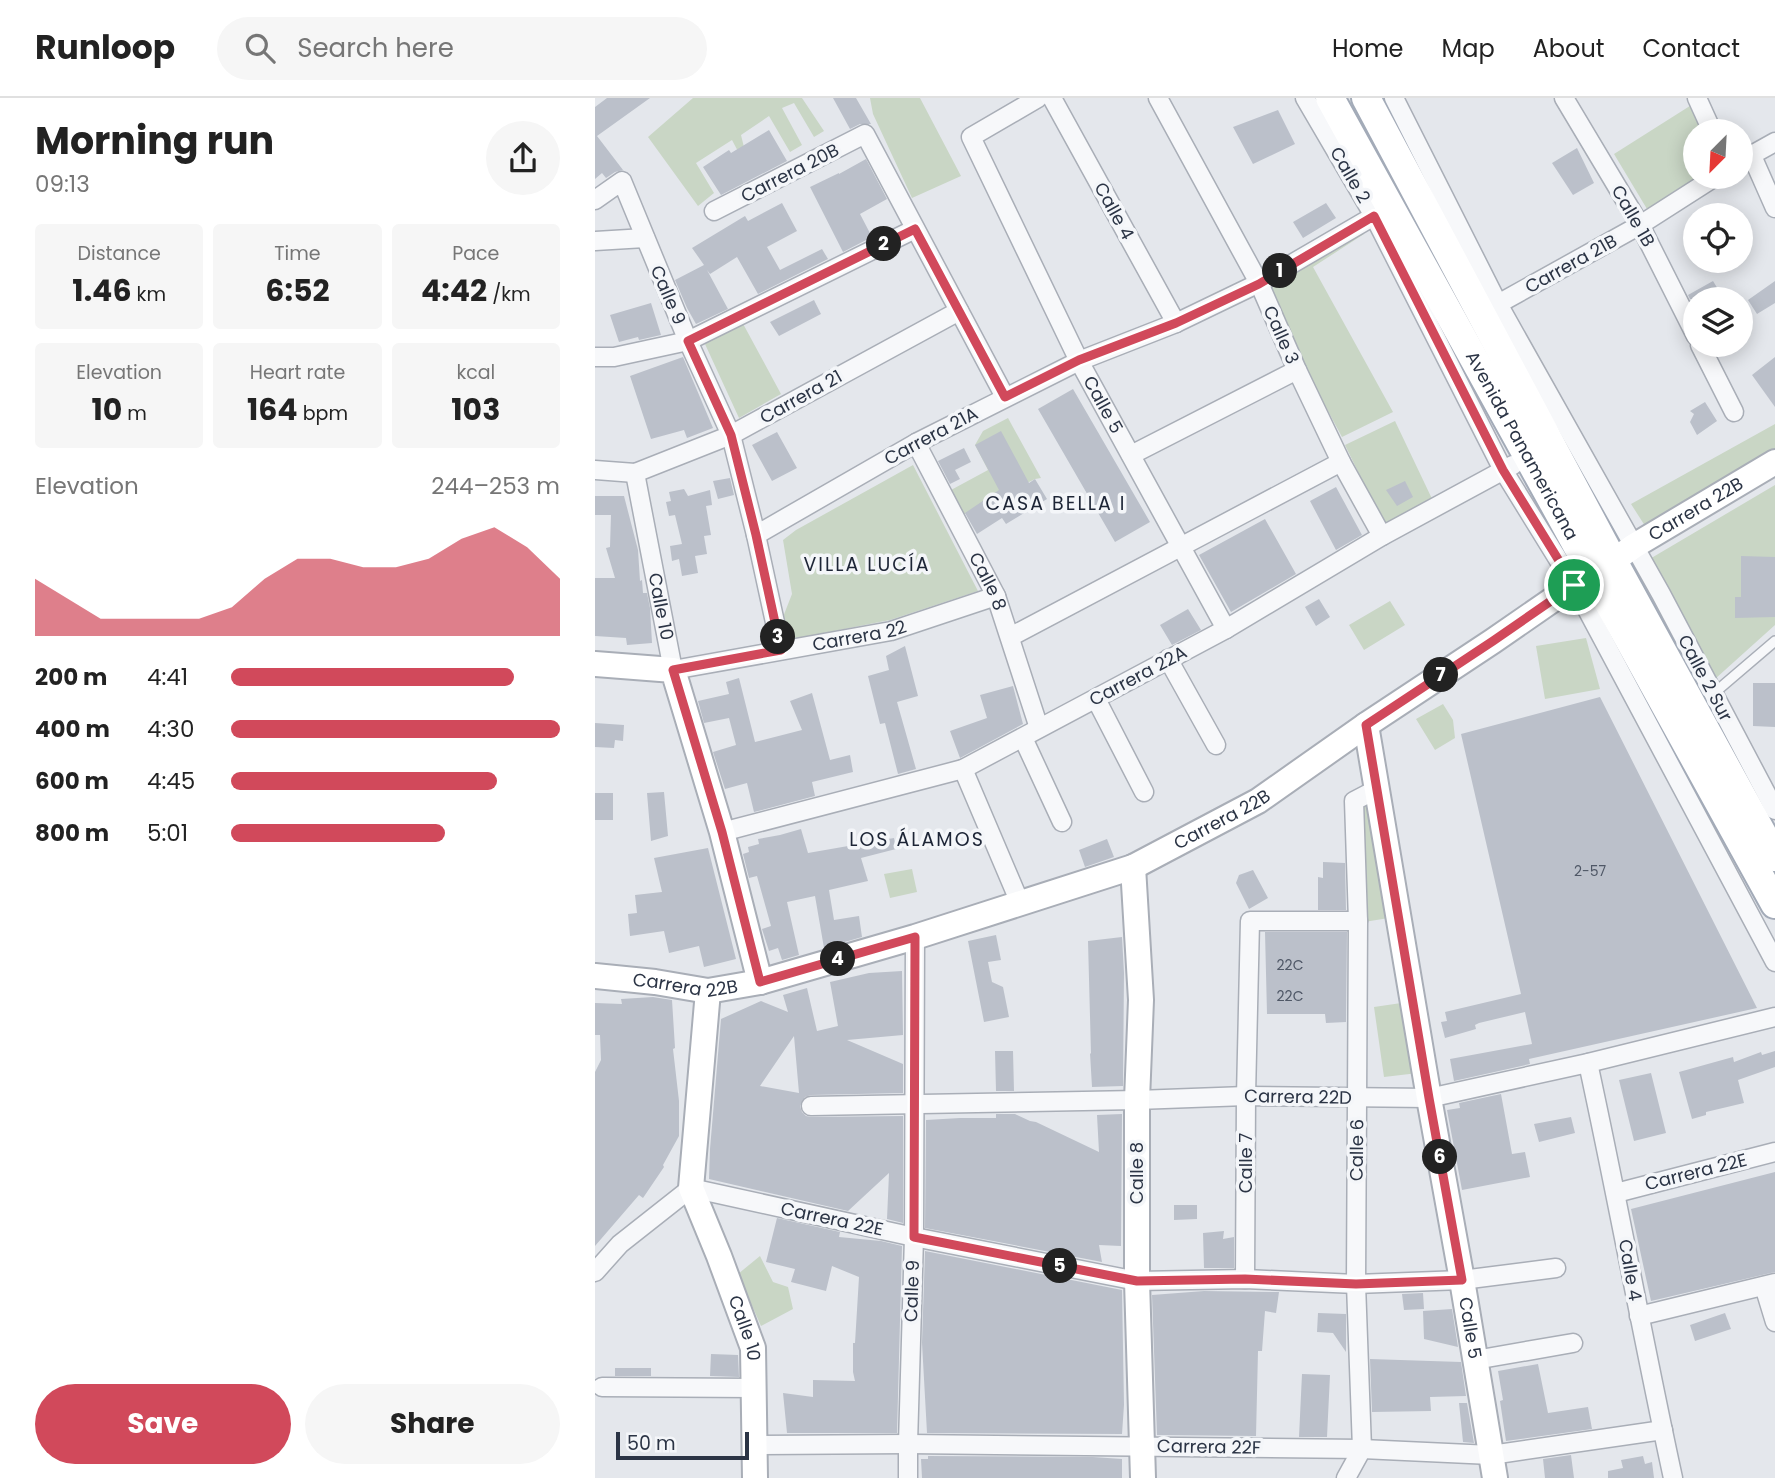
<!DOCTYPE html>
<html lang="en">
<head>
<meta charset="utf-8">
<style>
  :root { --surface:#fff; --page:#f6f6f6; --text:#222; --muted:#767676; --line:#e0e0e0; --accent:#d1495b }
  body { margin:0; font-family:Poppins,sans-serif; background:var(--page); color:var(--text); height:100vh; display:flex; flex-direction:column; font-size:26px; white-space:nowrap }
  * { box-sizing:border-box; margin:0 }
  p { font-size:23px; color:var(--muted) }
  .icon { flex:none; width:38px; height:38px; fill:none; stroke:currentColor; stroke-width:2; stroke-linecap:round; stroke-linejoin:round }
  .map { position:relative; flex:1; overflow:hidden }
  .side { display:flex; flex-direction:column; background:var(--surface); width:595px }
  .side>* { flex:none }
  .needle { width:46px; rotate:204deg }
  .tools { position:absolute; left:1088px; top:21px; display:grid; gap:14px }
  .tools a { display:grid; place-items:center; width:70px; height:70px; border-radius:50%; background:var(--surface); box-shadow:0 4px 18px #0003; font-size:35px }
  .scale { position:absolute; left:21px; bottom:18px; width:133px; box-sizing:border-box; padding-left:7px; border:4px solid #2b3445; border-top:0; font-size:19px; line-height:24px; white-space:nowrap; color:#2b3445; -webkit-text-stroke:5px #f4f6f9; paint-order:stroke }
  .pin { position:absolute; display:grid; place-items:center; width:60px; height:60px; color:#fff; margin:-30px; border:4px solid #fff; border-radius:50%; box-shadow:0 2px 7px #0007 }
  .km { position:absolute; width:35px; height:35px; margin:-18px; border-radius:50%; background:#222; color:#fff; font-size:19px; line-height:35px; text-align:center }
  .round { display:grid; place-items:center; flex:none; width:74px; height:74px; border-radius:37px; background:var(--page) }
  .overview { display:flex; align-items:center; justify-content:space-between; height:119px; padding:0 35px }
  h1 { font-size:38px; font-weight:700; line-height:52px }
  .stats { display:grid; grid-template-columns:repeat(3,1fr); gap:10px; height:119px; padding:7px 35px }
  .stats div { display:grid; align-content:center; border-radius:7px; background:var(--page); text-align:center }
  .stats b { font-size:30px; font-weight:700 }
  .stats small { font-size:19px; font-weight:400 }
  .stats p { font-size:19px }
  .chart { height:196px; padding:14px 35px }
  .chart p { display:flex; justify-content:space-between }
  .chart svg { width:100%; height:126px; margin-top:7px; fill:var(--accent); opacity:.7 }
  .primary-button { display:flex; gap:14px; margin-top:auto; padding:14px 35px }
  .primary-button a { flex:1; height:80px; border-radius:42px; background:var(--accent); color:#fff; font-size:28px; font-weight:700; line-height:80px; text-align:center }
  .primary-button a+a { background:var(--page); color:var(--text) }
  ul { padding:0 35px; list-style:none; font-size:23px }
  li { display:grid; grid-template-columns:112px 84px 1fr; align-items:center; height:52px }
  li i { height:18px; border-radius:9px; background:var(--accent) }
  header { display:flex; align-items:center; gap:42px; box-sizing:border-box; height:98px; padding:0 35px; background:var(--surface); border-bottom:2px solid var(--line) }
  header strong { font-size:33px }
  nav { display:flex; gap:38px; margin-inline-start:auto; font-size:24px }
  .search { width:490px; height:63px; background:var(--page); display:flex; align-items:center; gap:18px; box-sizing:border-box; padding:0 24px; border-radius:38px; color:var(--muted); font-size:26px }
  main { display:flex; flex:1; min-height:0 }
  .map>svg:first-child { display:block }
  .green { fill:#c9d6c5 }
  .building { fill:#bbc0ca; fill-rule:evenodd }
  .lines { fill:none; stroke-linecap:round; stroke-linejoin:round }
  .lane-casing { stroke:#a9aeb7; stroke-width:12 }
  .street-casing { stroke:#a9aeb7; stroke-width:21 }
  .secondary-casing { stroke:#a9aeb7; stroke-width:28 }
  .primary-casing { stroke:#a3abb8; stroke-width:32 }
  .lane { stroke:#f7f8fa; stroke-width:9 }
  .street { stroke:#f7f8fa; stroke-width:18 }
  .secondary { stroke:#fff; stroke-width:24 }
  .primary { stroke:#fff; stroke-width:28 }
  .route-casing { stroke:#fff; stroke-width:14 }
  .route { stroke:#d1495b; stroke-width:9 }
  .labels { text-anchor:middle; stroke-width:7; stroke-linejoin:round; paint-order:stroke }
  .number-label { font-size:14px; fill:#4f5766 }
  .street-label { font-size:18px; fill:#2b3445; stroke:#f4f6f9 }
  .neighbourhood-label { font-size:19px; letter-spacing:2px; fill:#1d2536; stroke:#f4f6f9 }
</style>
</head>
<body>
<header>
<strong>Runloop</strong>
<div class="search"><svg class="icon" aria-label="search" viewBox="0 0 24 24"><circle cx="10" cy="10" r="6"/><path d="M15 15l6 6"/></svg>Search here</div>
<nav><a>Home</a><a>Map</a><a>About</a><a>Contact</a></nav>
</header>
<main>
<section class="side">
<div class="overview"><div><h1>Morning run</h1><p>09:13</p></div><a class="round"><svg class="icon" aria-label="share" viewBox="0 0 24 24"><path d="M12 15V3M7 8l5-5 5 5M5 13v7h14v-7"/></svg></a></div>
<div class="stats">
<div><p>Distance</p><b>1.46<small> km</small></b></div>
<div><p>Time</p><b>6:52</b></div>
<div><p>Pace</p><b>4:42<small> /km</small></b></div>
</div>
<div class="stats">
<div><p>Elevation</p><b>10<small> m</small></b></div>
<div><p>Heart rate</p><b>164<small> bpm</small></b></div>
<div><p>kcal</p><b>103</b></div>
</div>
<div class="chart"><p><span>Elevation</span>244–253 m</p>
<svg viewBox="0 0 160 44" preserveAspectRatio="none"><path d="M0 44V24L10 31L20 38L30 38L40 38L50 38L60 34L70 24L80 17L90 17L100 20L110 20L120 17L130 10L140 6L150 13L160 24V44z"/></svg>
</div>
<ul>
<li><b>200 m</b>4:41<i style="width:86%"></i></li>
<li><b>400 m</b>4:30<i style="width:100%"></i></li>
<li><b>600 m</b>4:45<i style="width:81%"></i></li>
<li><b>800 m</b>5:01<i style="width:65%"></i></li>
</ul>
<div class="primary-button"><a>Save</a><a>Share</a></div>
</section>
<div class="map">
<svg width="1180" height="1380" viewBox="0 0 1180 1380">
  <rect width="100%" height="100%" fill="#e4e7ec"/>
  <!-- green -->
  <path class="green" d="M98,0H207L229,33L219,39L199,5L187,10L207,47L195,54L174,18L146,37L156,78L137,42L101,65L119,95L103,108L53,39Z
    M275,0H325L366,78L317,100L278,16Z
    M1098,6L1112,33H1101V79H1107L1052,111L1019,56Z
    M764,123L769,136L718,169L798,314L747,339L664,185Z
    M146,222L186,296L144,320L110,246Z
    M413,320L446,380L440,381L368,417L356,392L393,372L380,347L388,333Z
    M800,323L839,405L790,429L750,347Z
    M1180,326V358L1052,431L1036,406Z
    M318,367L383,493L295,522L193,542L188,519L197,496L188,442L201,432Z
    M1180,387V527L1120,581L1053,462Z
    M795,503L810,527L769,552L754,527Z
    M991,540L1005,591L950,601L941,548Z
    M848,606L858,622L860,640L840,652L821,621Z
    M773,704L800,819L769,824L767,710Z
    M317,771L322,794L295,800L289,776Z
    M813,904L823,975L789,979L779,909Z
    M165,1158L178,1184L193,1189L198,1211L166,1228L143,1176Z"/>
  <!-- building -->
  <path class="building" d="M12,0H55L2,38L28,72L20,74L11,80L7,75L0,81V9Z
    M238,0H261L276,26H265L255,31Z
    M683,12L700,46L658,66L638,29Z
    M174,32L192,63L126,97L108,69L134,52L136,55Z
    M982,50L999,85L978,97L957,65Z
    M271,61L292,101L265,116L277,139L248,154L215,89L244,75V76Z
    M187,105L202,133L172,149L185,172L227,151L233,161L163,196L142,159L115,176L112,172L133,211L101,226L92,210L80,182L109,167L97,150L150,118L153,123Z
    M731,105L741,120L708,140L698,124Z
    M1118,183L1129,201H1095L1093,197Z
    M1180,183V205L1162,216L1153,202Z
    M219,202L226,216L184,238L175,224Z
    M56,205L66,237L44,242L43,239L24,244L15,217Z
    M88,259L118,330L92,340L89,332L56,341L35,278Z
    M1180,259V309L1157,277Z
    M478,291L555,424L520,444L443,311Z
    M1110,304L1122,323L1102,337L1095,324L1099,316L1095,313Z
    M406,333L434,385L440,381L452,401L411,426L407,420L382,436L370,415L404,392L380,347Z
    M182,334L202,370L177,383L157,347Z
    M369,350L376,364L360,372L365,381L355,386L343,363Z
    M135,380L139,397L123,401L118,383Z
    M810,383L818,399L802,408L791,392Z
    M741,389L767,437L741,452L715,403Z
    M89,391L93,398L115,392L117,407L111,408L116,437L109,438L112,456L100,458L103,475L87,478L84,461L77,463L75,448L87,446L80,417L74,418L71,404L76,403L74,394Z
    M0,398H29L43,452L45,483L47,482L48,495H52L55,510L57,545L32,547L31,540L0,538V480H20L11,450L15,449L16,417H0Z
    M670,421L701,476L636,514L604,457Z
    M1146,458L1180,459V519L1140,520V499H1146Z
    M724,501L735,519L721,528L710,509Z
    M593,511L606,532L577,547L565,527Z
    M310,548L323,598L302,604L321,671L303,676L290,625L285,626L273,578L294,572L291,558Z
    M144,580L160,644L207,632L195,603L217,595L235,662L255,657L258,674L217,684L220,698L159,714L152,685L130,691L118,654L141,647L134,620L109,625L103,603L134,596L131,584Z
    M1158,585H1180V629L1158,628Z
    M418,588L428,626L365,660L355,633L392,620L385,597Z
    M1005,599L1162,910L934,961L935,966L859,983L855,961L937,946L930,914L884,925L880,927L881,931L850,940L846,924L852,923L850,914L926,896L866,636Z
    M0,625L29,627L28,643L20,642L19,650L0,649Z
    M69,694L73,738L56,743L52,695Z
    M0,695H18V722H0Z
    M206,731L213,755L299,740L301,751L266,760L273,783L234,792L239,822L264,818L267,839L229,850L220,798L192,804L204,857L187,862L183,850L174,853L167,831L176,828L162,778L154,780L148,756L154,754L153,749L164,746L163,741L185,737Z
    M512,741L519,759L490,769L484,752Z
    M113,750L141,861L109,869L104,848L74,855L69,833L35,838L33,816L42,815L40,797L67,794L59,760Z
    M728,764L750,765L751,812H723V779L728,780Z
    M658,772L673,800L654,811L641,785L644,777Z
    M670,834H752L751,924L731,925L730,916H672Z
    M401,837L406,862L393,864L397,884L408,889L414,919L389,924L373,843Z
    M527,839L529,875L528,988L497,989L495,955L496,956L493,843Z
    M307,873L308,937L252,942L308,966V995L216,997L210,999L205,1008L207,1014L211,1018L216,1019L308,1018V1125L292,1121L294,1075L253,1113L114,1081L115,1051L126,921L166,903L193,914L188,897L212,890L222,933L243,928L235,884L274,875ZM199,938L204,995L165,988Z
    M58,899L77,902L80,950L78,951L84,1003V1038L68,1067L69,1069L48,1100L44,1097L0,1148V974L6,962L5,937H0V905L27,906L26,901Z
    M400,953H418L419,993H401Z
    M1180,953V969L1143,982L1149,1005L1111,1014V1017L1097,1021L1084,974L1138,959L1139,964L1166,954L1167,957Z
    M1056,975L1071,1035L1039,1043L1024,982Z
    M906,996L917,1056L930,1054L935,1079L867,1092L852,1012L865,1010L864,1005Z
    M401,1016H420L435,1023L441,1024L504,1054L502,1017L527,1016L526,1148L504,1147L507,1164L330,1130L331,1022L365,1020H401Z
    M976,1019L980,1035L944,1044L939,1026Z
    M1180,1074V1174L1056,1203L1036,1111Z
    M579,1107H602V1121L579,1122Z
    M182,1120L245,1134L244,1139L286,1143L307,1148L302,1335H192L188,1295L218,1299V1282L260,1283L258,1274V1245H260L264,1179L237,1168L231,1193L196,1184L200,1171L171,1164Z
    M629,1133L628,1141L639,1139V1170H609L608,1135Z
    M330,1153L527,1192L529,1307L527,1336L332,1335L327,1245Z
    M609,1193L684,1194L681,1215L670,1213L667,1253H663L661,1338L562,1337L557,1197Z
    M828,1195L829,1211L809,1212L807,1196Z
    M857,1211L863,1249L829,1241L828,1213Z
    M723,1215L751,1216V1254L738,1235L722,1234Z
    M1130,1215L1136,1231L1100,1243L1095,1227Z
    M116,1256L143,1257L144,1279L115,1278Z
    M775,1261L866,1264L871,1298L835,1299L836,1313L777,1314Z
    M943,1266L953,1315L993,1309L997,1331L911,1343L905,1303L908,1302L903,1273Z
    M20,1270H56V1278H20Z
    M707,1276L735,1277L732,1339H704Z
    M864,1305H872L879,1345L868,1344Z
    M976,1357L979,1380H950L948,1361Z
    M333,1358L498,1359L527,1361V1380H327L326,1361H333Z
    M1048,1358L1050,1366L1057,1364L1059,1380H1013V1373L1028,1370L1026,1362Z"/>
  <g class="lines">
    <defs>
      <path id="lane" d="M1118,596L1180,543"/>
      <g id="street">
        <path id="s1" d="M443,0L376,39L484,263L631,531"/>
        <path d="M457,0L581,225"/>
        <path d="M563,0L664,185L702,272L746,364L787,438"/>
        <path d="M710,0L779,118L908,372L979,487L1180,864"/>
        <path d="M799,0L903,206L1066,496L1180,712"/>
        <path d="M969,0L1045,127L1101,238"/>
        <path d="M1102,0L1117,33"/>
        <path d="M1157,58L1180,110"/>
        <path d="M1146,63L1180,44"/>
        <path d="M0,102L27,83L93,243L136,337L161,437L186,552"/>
        <path d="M119,113L270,36L410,299"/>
        <path d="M0,143L50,140"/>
        <path d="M903,206L1045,127L1120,79"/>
        <path d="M1105,247L1139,314"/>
        <path d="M0,259H19L93,243L320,131"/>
        <path id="s2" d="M321,345L401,498L444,630"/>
        <path d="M536,357L702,272"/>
        <path d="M0,372L40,375L136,337L364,213"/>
        <path id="s3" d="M40,375L78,572L296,533L401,498"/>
        <path d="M161,437L321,345L484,263L581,225L664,185L779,118"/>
        <path d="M415,539L746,364"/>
        <path d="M573,561L621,647"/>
        <path d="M501,601L549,694"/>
        <path d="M428,640L467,724"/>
        <path d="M368,671L425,805"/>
        <path d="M127,734L368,671L631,531L787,438L918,367"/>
        <path d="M993,965C1023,1103 1048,1242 1078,1380"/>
        <path d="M216,1008L542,1002L651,998L834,1000L993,965L1180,919"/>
        <path d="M1021,1095L1180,1054"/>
        <path d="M0,1174L25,1146L96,1090L319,1139L542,1183L650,1181L761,1186L867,1182L961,1170"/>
        <path d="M650,1181L651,998L655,823H763"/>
        <path d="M1169,1188L1180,1224"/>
        <path d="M1044,1218L1180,1185"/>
        <path d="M880,1262L978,1245"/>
        <path d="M7,1289L159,1290"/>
        <path d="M159,1347L313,1346L767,1351L896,1357L1068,1332"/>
        <path d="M313,1380V1346L319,1139L320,839"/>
        <path d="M751,1380L767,1351L761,1186L763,823L759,703L782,691"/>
      </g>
      <g id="secondary">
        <path d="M0,566L78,572L127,734L165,884"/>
        <path id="s4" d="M771,627L834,1000L867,1182L900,1380"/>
        <path d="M538,769L546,902L542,1002V1183L548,1380"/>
        <path id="s5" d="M0,878L60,884L113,893L165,884L320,839L538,769L663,703L771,627L898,543L979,487L1018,463L1039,448L1180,364"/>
        <path id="s6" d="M113,893L96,1090L124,1158L158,1250L160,1380"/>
      </g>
      <g id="primary">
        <path id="s7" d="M735,0L1180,806"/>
        <path d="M771,0L1018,463L1180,759"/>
      </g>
    </defs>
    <!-- lane casing -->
    <use href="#lane" class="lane-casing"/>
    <!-- street casing -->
    <use href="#street" class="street-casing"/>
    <!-- secondary casing -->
    <use href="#secondary" class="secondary-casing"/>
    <!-- primary casing -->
    <use href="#primary" class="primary-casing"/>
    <!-- lane -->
    <use href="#lane" class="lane"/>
    <!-- street -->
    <use href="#street" class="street"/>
    <!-- secondary -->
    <use href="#secondary" class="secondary"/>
    <!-- primary -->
    <use href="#primary" class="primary"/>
  </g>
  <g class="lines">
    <defs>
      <path id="route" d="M779,118L908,372L979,487L898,543L771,627L834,1000L867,1182L761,1186L650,1181L542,1183L319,1139L320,839L165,884L127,734L78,572L186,552L161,437L136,337L93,243L320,131L410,299L484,262L581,225L664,186Z"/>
    </defs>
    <!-- route casing -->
    <use href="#route" class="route-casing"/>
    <!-- route -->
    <use href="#route" class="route"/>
  </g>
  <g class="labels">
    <!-- number labels -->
    <g class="number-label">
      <text x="995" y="778">2-57</text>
      <text x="695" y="872">22C</text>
      <text x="695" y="903">22C</text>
    </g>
    <!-- street labels -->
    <g class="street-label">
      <text transform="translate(195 75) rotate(-27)" y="6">Carrera 20B</text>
      <text transform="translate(755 77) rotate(60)" y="6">Calle 2</text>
      <text transform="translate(519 113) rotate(61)" y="6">Calle 4</text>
      <text transform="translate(1038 118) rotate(60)" y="6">Calle 1B</text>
      <text transform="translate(976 166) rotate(-29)" y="6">Carrera 21B</text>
      <text transform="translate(73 197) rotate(67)" y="6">Calle 9</text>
      <text transform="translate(686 237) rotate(66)" y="6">Calle 3</text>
      <text transform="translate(206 299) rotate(-29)" y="6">Carrera 21</text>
      <text dy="6" stroke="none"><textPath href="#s1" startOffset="376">Calle 5</textPath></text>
      <text transform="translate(336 338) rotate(-28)" y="6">Carrera 21A</text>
      <text dy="6" stroke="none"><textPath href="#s7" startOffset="397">Avenida Panamericana</textPath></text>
      <text dy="6" stroke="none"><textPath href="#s5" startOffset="1225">Carrera 22B</textPath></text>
      <text dy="6" stroke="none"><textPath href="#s2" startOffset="156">Calle 8</textPath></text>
      <text dy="6" stroke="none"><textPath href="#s3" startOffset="136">Calle 10</textPath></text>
      <text dy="6" stroke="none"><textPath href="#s3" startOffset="390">Carrera 22</textPath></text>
      <text transform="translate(543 578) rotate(-28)" y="6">Carrera 22A</text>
      <text transform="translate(1110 580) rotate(62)" y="6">Calle 2 Sur</text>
      <text dy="6" stroke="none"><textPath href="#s5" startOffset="658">Carrera 22B</textPath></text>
      <text dy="6" stroke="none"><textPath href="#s5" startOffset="91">Carrera 22B</textPath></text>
      <text transform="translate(703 999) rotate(1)" y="6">Carrera 22D</text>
      <text transform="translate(762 1052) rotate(-89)" y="6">Calle 6</text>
      <text transform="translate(651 1065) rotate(-90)" y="6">Calle 7</text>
      <text transform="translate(1101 1074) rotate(-14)" y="6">Carrera 22E</text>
      <text transform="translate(542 1075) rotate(-90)" y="6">Calle 8</text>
      <text transform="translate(237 1121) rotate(12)" y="6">Carrera 22E</text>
      <text transform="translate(1035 1172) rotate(80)" y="6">Calle 4</text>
      <text transform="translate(317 1193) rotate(-88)" y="6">Calle 9</text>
      <text dy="6" stroke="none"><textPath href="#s6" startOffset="348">Calle 10</textPath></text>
      <text dy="6" stroke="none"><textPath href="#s4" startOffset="612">Calle 5</textPath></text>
      <text transform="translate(614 1349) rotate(1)" y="6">Carrera 22F</text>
    </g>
    <!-- neighbourhood labels -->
    <g class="neighbourhood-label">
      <text x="461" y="412">CASA BELLA I</text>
      <text x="272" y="473">VILLA LUCÍA</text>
      <text x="322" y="748">LOS ÁLAMOS</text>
    </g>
  </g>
</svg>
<div class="tools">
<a><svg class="needle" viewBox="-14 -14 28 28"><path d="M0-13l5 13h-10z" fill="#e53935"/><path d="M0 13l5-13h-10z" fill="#767676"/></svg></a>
<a><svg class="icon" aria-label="locate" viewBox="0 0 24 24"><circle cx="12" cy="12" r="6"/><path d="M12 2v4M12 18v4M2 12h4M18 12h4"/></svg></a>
<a><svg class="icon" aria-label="layers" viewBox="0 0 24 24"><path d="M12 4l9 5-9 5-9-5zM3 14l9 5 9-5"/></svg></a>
</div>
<div class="scale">50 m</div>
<div class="pin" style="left:979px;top:487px;background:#1e9e55"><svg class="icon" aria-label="arrive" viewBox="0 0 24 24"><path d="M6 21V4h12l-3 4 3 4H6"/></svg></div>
<b class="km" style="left:685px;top:173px">1</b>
<b class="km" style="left:289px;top:146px">2</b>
<b class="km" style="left:183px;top:539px">3</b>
<b class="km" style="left:243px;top:861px">4</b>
<b class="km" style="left:465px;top:1168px">5</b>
<b class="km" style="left:845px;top:1059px">6</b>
<b class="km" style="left:846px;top:577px">7</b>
</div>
</main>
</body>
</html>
